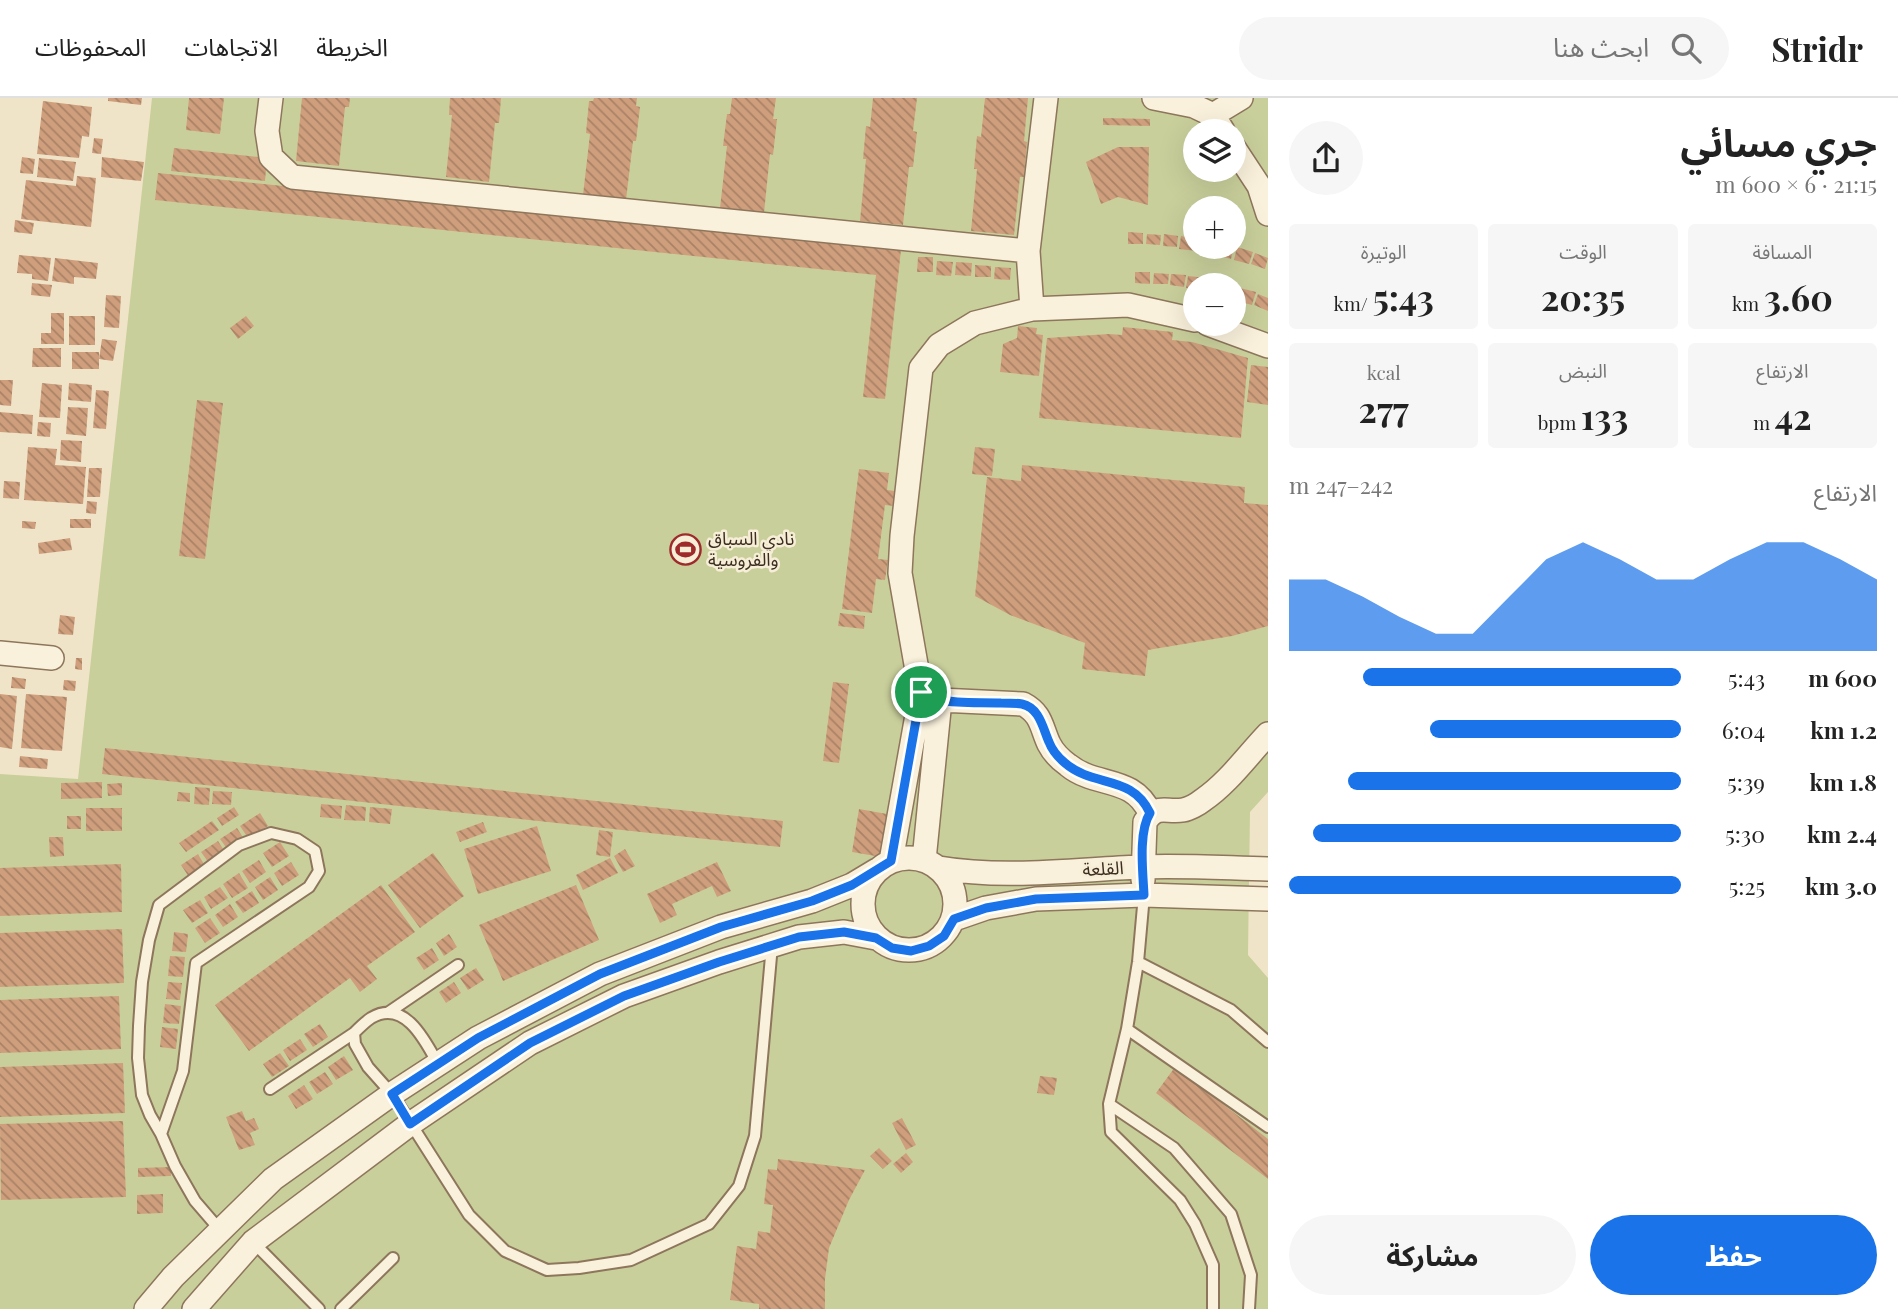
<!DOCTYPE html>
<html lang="ar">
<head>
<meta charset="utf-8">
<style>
  :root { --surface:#fff; --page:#f6f6f6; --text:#222; --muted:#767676; --line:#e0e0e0; --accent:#1a73e8 }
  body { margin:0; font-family:"Playfair Display","Noto Sans Arabic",serif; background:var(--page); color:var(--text); direction:rtl; height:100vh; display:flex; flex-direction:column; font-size:26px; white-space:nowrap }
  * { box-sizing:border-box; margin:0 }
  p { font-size:23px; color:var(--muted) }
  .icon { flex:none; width:38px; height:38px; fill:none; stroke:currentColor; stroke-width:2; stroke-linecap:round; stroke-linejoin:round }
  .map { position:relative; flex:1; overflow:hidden; direction:ltr }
  .sheet { display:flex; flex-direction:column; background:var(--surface); width:630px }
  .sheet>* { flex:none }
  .fabs { position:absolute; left:1183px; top:21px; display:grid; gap:14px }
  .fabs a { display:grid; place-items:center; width:63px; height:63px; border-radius:50%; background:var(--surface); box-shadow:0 7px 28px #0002; font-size:35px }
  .pin { position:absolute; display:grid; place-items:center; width:60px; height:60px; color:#fff; margin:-30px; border:4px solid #fff; border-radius:50%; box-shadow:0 2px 7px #0007 }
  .round { display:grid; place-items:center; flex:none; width:74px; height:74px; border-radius:37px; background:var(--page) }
  .headline { display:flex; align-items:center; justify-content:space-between; height:119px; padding:0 21px }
  h1 { font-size:38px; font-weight:700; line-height:52px }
  .metrics { display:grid; grid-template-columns:repeat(3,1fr); gap:10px; height:119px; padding:7px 21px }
  .metrics div { display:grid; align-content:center; border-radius:7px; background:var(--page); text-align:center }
  .metrics b { font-size:35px; font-weight:700 }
  .metrics small { font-size:19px; font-weight:400 }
  .metrics p { font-size:19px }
  .chart { height:196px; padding:14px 21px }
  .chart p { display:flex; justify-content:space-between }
  .chart svg { width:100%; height:126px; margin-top:7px; fill:var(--accent); opacity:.7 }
  .button { display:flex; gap:14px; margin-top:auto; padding:14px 21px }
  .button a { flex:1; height:80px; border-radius:42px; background:var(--accent); color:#fff; font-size:28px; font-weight:700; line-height:80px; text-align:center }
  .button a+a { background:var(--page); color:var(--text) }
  ul { padding:0 21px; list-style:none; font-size:23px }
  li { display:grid; grid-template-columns:112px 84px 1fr; align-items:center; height:52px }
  li i { height:18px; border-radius:9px; background:var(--accent) }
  header { display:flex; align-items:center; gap:42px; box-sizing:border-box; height:98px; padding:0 35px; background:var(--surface); border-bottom:2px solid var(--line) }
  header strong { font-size:33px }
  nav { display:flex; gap:38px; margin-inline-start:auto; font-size:24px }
  .search { width:490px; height:63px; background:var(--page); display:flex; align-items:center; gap:18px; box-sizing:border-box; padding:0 24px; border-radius:38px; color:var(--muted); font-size:26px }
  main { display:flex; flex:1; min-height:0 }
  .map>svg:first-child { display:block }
  .pitch { fill:#c9cf9b; fill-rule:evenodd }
  .building { fill:url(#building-back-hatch) }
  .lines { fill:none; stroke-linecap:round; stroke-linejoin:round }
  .service-casing { stroke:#8d765c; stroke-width:14 }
  .minor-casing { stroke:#8d765c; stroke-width:26 }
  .service { stroke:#faf1dc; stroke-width:10 }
  .minor { stroke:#faf1dc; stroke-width:23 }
  .route-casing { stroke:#fff; stroke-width:14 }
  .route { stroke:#1a73e8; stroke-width:9 }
  .labels { text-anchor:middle; stroke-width:5; stroke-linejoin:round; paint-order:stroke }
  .poi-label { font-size:18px; fill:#3d2e20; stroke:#f7eed8; text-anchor:start }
  .street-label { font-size:18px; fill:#3d2e20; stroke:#f7eed8 }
</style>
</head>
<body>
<header>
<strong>Stridr</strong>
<div class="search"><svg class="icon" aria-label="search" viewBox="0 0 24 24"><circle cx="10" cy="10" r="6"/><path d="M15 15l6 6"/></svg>ابحث هنا</div>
<nav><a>الخريطة</a><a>الاتجاهات</a><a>المحفوظات</a></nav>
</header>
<main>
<section class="sheet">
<div class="headline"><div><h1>جري مسائي</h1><p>21:15 · 6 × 600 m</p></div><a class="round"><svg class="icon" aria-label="share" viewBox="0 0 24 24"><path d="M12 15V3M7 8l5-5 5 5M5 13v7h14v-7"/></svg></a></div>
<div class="metrics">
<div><p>المسافة</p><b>3.60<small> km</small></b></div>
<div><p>الوقت</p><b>20:35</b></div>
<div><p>الوتيرة</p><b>5:43<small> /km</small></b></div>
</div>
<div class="metrics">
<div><p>الارتفاع</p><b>42<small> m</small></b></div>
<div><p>النبض</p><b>133<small> bpm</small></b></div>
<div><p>kcal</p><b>277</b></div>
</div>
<div class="chart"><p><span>الارتفاع</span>242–247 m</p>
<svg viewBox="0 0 160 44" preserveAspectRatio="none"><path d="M0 44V19L10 19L20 25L30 32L40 38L50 38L60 25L70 12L80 6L90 12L100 19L110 19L120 12L130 6L140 6L150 12L160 19V44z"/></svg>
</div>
<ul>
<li><b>600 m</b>5:43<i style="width:81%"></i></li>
<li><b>1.2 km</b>6:04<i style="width:64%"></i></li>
<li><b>1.8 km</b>5:39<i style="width:85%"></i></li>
<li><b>2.4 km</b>5:30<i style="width:94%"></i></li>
<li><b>3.0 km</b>5:25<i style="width:100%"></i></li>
</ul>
<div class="button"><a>حفظ</a><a>مشاركة</a></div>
</section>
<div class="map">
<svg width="1268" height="1211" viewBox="0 0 1268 1211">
  <defs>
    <pattern id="building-back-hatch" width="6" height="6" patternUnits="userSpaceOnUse" patternTransform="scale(1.75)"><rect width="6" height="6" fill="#cf9f7d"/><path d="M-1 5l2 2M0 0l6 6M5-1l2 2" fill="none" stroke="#a98266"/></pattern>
  </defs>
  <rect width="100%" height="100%" fill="#f0e4c8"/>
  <!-- pitch -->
  <path class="pitch" d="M152,0H1268V694L1250,714L1248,857L1268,880V1211H0V676L78,681ZM1195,33H1234V72H1195ZM1195,110H1234V149H1195ZM1195,187H1234V226H1195Z"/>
  <!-- building -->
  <path class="building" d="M108,0H142L141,7L108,3Z
    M189,0H224L220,36L186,32Z
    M302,0H350L349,9H345L339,68L296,63Z
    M450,0H501L499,25H495L489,84L446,79L452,17H449Z
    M594,0H637L636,8L640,9L636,43H633L626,102L583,97L590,36L586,35L589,3H593Z
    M732,0H776L773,21H777L773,57L770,56L764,115L720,110L727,48H723L727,16H730Z
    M873,0H917L913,33L917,34L913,69H909L903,127L860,123L866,61H863L866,28L870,29Z
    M985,0H1028L1024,43L1027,44L1024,79H1020L1014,137L971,133L977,71H974L977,38L981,39Z
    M43,3L92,9L89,39L82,38L79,60L37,56Z
    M1103,20L1150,21V28L1103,27Z
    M94,40L103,41L101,56L92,55Z
    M1118,49H1149L1148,107L1118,99L1101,106L1086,64Z
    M174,50L267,60L265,83L171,73Z
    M22,59L35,61L33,76L20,75Z
    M102,59L144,64L141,83L101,79Z
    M39,60L76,64L73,83L37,79Z
    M158,75L901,152L885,301L863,299L876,177L155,102Z
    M77,78L96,80L91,129L21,121L26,82L76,88Z
    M15,122L34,125L32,136L14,134Z
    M1128,134L1143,135V146H1128Z
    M1147,136L1161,137L1160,147L1146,146Z
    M1164,136L1178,138L1177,149L1163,148Z
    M1181,138L1195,141L1197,153L1179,151Z
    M1201,149H1215L1214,156L1200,153Z
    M1218,149H1234L1231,161L1216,157Z
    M1237,149L1253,154L1249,166L1234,162Z
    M1255,155L1268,160L1265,171L1251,166Z
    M19,157L51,160L48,183L32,181V176L17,175Z
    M918,159H933V174H917Z
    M55,160L98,165L96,181L74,179V186L52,183Z
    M937,163L953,164L951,178L936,177Z
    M956,164L972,165L971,178L955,177Z
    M975,167L991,168V179H975Z
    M995,169L1011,170L1010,182L994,181Z
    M1135,174H1150V186L1135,185Z
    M1154,175L1169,176L1168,186H1153Z
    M1171,176L1186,177L1184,189L1170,187Z
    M1188,178L1206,180L1204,187H1195V192L1186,190Z
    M1208,181L1222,184L1221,187H1206Z
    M32,185L52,187L50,199L31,197Z
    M1240,190L1256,194L1252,207L1237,203Z
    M1258,196L1268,200V213L1254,207Z
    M106,197L121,198L119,230L104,229Z
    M51,215H64V246H41V235H51Z
    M69,218H95V247H69Z
    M246,218L254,228L238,241L230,230Z
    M1018,228L1037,230L1036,236L1043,237L1039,278L1000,274L1003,246L1017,240Z
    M1123,229L1173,234L1172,242L1192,244L1248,260L1241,340L1039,320L1047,240L1109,236L1122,237Z
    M102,241L117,243L113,263L99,261Z
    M33,250H61V269H32Z
    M72,254H99V271H72Z
    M1251,267L1268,269V307L1247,304Z
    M0,282H13L11,308L0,307Z
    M42,285L62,287L60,320L39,319Z
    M69,285L92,287L91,304L68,302Z
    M96,292L109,293L106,331L93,330Z
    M197,302L223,305L205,461L179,458Z
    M68,309L88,310L86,338L66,336Z
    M0,314L33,317L32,336L0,334Z
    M38,324L51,325L50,339L37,338Z
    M61,342L82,343L81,364L60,362Z
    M28,349L57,351L55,367L86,369L83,406L24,402Z
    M975,349L995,351L992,378L972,376Z
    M1022,367L1245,389L1244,405L1268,407V528L1232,538L1148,552L1145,578L1082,571L1085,545L1010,517L975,498L987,379L1021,383Z
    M89,370H102L100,399H87Z
    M859,371L889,375L887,392L895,393L894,408L885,407L878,461L888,462L885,482L876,481L872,515L842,511Z
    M4,383L20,384L19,401L3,400Z
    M87,403L97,404L96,416L86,415Z
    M70,421H91V430H70Z
    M22,423L36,424L35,431L22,430Z
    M70,440L72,452L39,456L38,445Z
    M840,515L865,518L864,531L838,528Z
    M60,517L75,519L73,537L58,536Z
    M76,560H82V572L75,571Z
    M12,579L26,581L25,591L11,590Z
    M64,582L76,583L75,593L63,592Z
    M833,584L849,586L839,665L823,663Z
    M0,596L17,598L12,651L0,649Z
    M26,596L67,599L62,653L21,650Z
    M105,650L783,723L780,749L102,676Z
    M20,658L48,661L47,671L19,669Z
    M102,684V700L61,701V685Z
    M122,685V697L108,698L107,686Z
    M195,689L210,690L209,707L194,706Z
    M213,693L232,694L231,707L212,706Z
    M178,694L190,695V704L177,703Z
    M321,706L342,708L341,721L320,719Z
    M346,707L366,709L365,723L344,722Z
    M234,709L239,717L222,728L217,720Z
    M370,709L392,711L390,726L369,724Z
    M86,710H122V733H86Z
    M859,711L887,716L881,759L852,754Z
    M260,715L268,728L248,740L240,728Z
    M67,718H81V731H67Z
    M212,723L219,732L186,754L179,745Z
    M483,724L487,734L460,744L456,734Z
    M537,728L551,773L478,796L464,751Z
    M237,730L244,741L228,752L220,741Z
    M599,732L613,734L610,759L596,757Z
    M49,739H63L64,758L50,759Z
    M218,743L225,754L209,765L201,754Z
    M280,744L289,758L272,769L263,755Z
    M625,751L635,768L623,774L614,758Z
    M433,755L464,798L420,830L388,787Z
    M198,756L205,768L189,779L181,767Z
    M610,760L618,775L583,792L576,777Z
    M259,762L266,774L250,785L242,773Z
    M291,764L299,777L282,788L274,775Z
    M717,764L731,793L717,799L712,788L672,806L677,817L660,825L647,796Z
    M121,766L122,814L0,818V770Z
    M239,775L248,790L232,800L223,786Z
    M270,779L278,792L263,802L255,789Z
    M381,787L415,834L367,868L377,881L360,894L350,880L249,953L215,907Z
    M576,787L599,842L503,883L479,827Z
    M220,789L228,800L211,811L204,799Z
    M252,793L259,805L243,815L235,804Z
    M200,802L208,815L192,825L183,812Z
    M230,806L238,819L223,829L215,817Z
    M210,820L220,835L205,845L195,830Z
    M122,831L124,885L0,889V835Z
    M174,834L188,836L186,854L172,853Z
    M449,836L457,849L444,858L436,845Z
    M432,850L439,862L424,872L416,860Z
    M170,858L185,859L183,879L168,878Z
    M476,870L484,882L468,892L460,880Z
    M168,884L182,885L180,902L166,901Z
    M454,884L461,895L446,905L439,894Z
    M119,898L121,951L0,955V902Z
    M165,906L181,908L179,926L163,925Z
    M320,926L328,939L313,949L304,936Z
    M162,929L178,931L176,951L160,949Z
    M300,941L307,952L290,963L283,952Z
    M280,955L289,968L272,979L263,966Z
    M344,958L353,972L336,982L328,969Z
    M123,965L125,1015L0,1019V969Z
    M1175,969L1268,1041V1081L1156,995Z
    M325,974L333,986L317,996L309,984Z
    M1040,978L1057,980L1054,997L1037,995Z
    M304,987L313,1001L296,1011L288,998Z
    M242,1013L246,1023L254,1020L259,1031L250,1035L255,1047L239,1052L226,1019Z
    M902,1020L916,1047L906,1052L892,1025Z
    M123,1023L126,1099L1,1102L0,1026Z
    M879,1050L892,1063L883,1071L870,1058Z
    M906,1055L913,1064L901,1075L893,1066Z
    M778,1061L865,1072L849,1102L829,1150L825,1181V1211H759V1206L730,1202L737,1148L756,1151L758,1133L770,1135L773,1107L764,1106L768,1071L777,1072Z
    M171,1069V1078L138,1079V1070Z
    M163,1096V1115L137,1116V1097Z"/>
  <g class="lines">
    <defs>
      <path id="service" d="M1144,797L1138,864L1127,931L1109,1006L1111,1034L1180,1102L1195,1126L1213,1167V1211
        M1138,864L1231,912L1268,944
        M389,914L458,867
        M1127,931L1268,1029
        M438,966C425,942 404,900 371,920C365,924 359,930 354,935L355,946L368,969L392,996L469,1117L505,1153L547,1172L579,1170L631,1162L709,1126L739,1088L755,1038L772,847
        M270,991L354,935
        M1109,1006L1174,1050L1231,1116L1251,1177L1249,1211
        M161,1036L183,973L196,865L309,789L319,773L315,753L297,741L271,735L239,747L159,807L149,842L142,884L139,928L138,960L142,997L150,1017L161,1036L175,1068L195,1103L220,1132
        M253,1144L319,1211
        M341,1211L393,1160"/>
      <path id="minor" d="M271,0L267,33L271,59L292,79L1028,153
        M1154,0L1194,8L1213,17L1223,33
        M1213,17L1241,0
        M1234,50L1259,88L1268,116
        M1032,211L1028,153L1046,0
        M1208,226L1268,248
        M0,555L52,560
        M1150,715C1133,677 1096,690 1068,667C1061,662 1053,654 1049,646C1041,629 1042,616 1023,606L940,602L921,595L900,475L902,438L921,270L939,247L975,225L1032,211L1128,207L1195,222
        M863 806a46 46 0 1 1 92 0a46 46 0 1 1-92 0Z
        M924,762L940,602
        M891,763L921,595
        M939,770C1004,781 1072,772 1138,769C1181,767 1225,770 1268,771
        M1143,782L1145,724C1157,705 1166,715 1183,712C1189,711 1198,706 1203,702C1228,685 1247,658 1268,636
        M954,821L986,810L1036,801L1144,797L1268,801
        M146,1211L173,1179L273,1081L392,996L478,940L600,876L721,829L812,803L852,787L877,772
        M194,1211L253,1144L410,1026L530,945L624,898L719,864L799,839L844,834L876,840"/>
    </defs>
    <!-- service casing -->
    <use href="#service" class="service-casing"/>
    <!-- minor casing -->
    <use href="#minor" class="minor-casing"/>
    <!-- service -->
    <use href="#service" class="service"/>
    <!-- minor -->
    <use href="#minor" class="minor"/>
  </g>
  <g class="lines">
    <defs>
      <path id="route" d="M921,594C927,597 934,601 941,602C960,606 981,604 1001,605C1007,605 1016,605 1022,606C1040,610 1043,631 1049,644C1052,652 1059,660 1065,665C1094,690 1132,676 1150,715C1138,734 1143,775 1144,797L1036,801L986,810L954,821L944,838L929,848L911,853L892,850L876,840L844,834L799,839L719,864L624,898L530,945L410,1026L392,996L478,940L600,876L721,829L812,803L852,787L891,763Z"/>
    </defs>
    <!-- route casing -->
    <use href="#route" class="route-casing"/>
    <!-- route -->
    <use href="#route" class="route"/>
  </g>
  <!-- icons -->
  <defs>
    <symbol id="stadium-ring" viewBox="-11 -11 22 22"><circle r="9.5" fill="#f7eed8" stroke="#9e2a2b" stroke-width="1.5"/><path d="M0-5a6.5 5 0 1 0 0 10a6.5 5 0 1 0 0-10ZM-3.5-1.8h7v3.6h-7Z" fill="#9e2a2b"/></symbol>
  </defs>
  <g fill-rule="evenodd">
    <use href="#stadium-ring" x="668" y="434" width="35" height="35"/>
  </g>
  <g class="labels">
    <!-- poi labels -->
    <g class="poi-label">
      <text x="708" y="447">نادي السباق<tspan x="708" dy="21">والفروسية</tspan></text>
    </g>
    <!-- street labels -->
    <g class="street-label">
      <text transform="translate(1103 771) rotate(-3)" y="6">القلعة</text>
    </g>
  </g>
</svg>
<div class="fabs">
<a><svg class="icon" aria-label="layers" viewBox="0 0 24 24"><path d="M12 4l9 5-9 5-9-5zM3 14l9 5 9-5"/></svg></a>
<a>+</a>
<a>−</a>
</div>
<div class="pin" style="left:921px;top:594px;background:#1e9e55"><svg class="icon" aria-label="arrive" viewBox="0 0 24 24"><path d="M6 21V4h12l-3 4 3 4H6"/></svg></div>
</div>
</main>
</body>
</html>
